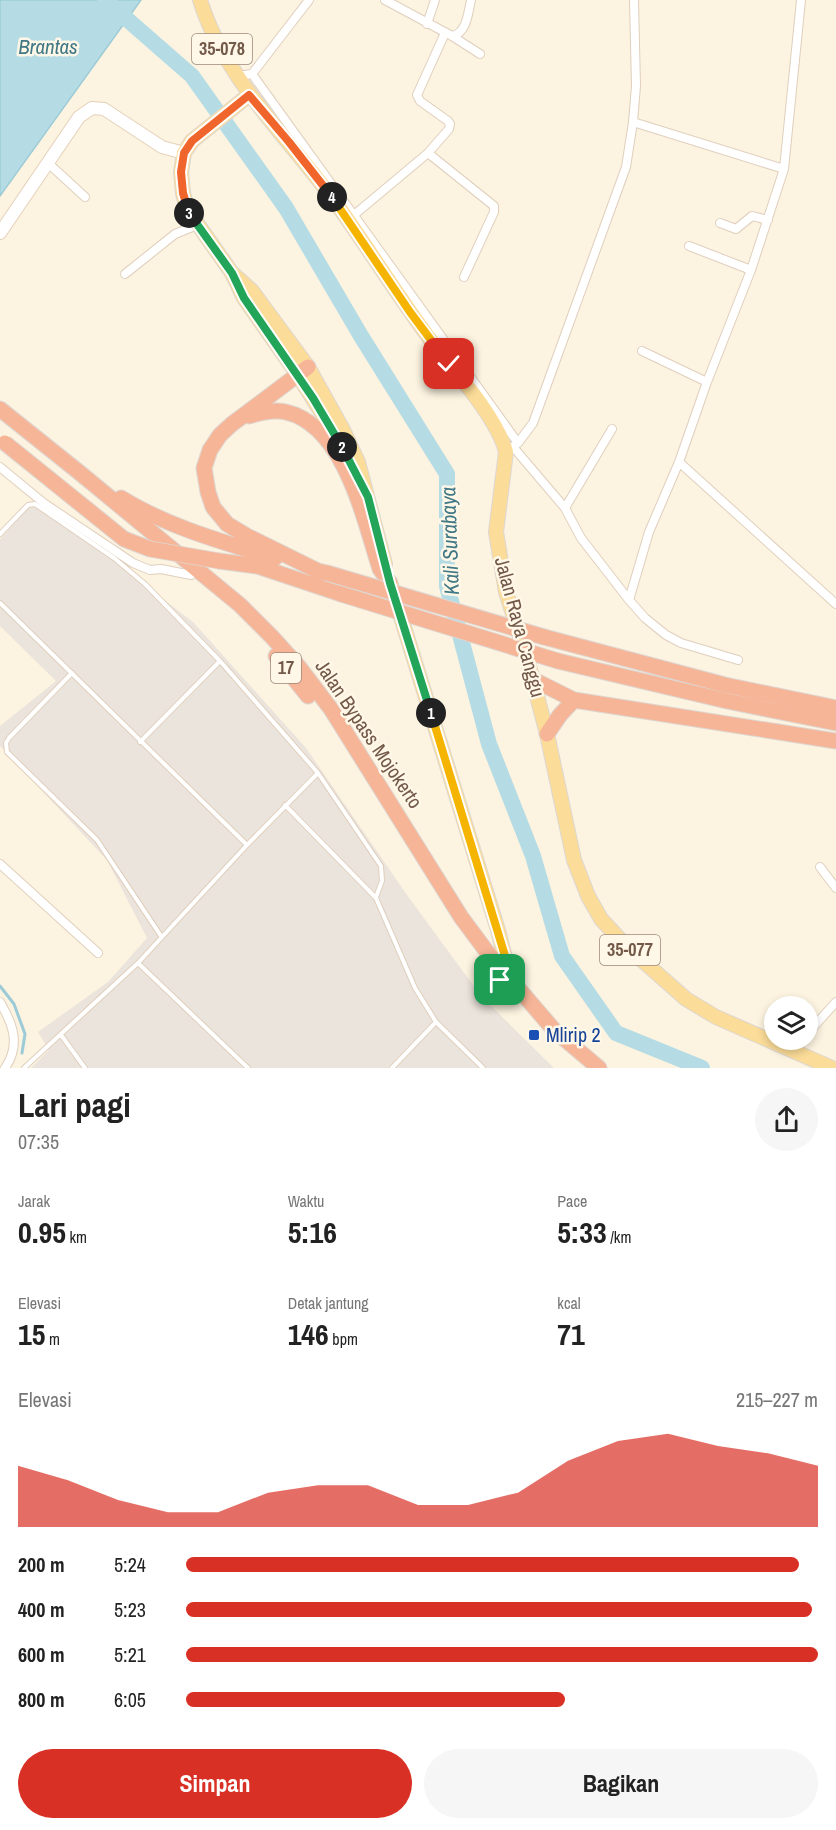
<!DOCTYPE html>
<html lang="id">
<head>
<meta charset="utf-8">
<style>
  :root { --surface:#fff; --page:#f6f6f6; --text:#222; --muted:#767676; --accent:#d93025 }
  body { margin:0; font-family:"Archivo Narrow",sans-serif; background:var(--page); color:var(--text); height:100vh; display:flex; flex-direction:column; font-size:22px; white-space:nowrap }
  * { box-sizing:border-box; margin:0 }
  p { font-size:20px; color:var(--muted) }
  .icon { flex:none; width:33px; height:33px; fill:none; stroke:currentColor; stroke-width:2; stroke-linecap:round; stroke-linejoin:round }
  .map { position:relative; height:1068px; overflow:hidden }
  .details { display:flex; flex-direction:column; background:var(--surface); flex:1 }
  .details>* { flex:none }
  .buttons { position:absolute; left:764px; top:996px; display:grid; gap:12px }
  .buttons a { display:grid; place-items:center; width:54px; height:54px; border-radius:50%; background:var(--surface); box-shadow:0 3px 9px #0003; font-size:30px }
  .pin { position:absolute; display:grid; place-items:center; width:51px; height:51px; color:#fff; margin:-26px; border-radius:12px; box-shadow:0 3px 9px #0006 }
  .km { position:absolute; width:30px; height:30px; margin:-15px; border-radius:50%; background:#222; color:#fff; font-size:16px; line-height:30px; text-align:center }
  .round { display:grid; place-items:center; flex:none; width:63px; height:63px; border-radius:32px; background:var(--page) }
  .summary { display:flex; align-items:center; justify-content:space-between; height:102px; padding:0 18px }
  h1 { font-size:33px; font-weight:700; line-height:45px }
  .figures { display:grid; grid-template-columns:repeat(3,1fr); gap:9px; height:102px; padding:6px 18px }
  .figures div { display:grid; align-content:center }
  .figures b { font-size:30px; font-weight:700 }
  .figures small { font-size:16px; font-weight:400 }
  .figures p { font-size:16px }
  .chart { height:168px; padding:12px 18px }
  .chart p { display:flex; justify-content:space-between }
  .chart svg { width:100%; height:108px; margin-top:6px; fill:var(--accent); opacity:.7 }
  .primary-button { display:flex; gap:12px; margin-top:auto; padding:12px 18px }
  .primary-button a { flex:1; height:69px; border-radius:36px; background:var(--accent); color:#fff; font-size:24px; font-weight:700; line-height:69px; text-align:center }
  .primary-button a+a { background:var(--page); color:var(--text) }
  ul { padding:0 18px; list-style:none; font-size:20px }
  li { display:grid; grid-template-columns:96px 72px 1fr; align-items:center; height:45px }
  li i { height:15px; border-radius:8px; background:var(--accent) }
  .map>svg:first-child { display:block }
  .industrial { fill:#ebe4dc }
  .water { fill:#b5dce5; stroke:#9ccbd7; stroke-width:1.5 }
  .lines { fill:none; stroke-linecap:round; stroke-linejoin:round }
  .stream { stroke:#9ccbd7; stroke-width:3 }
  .river { stroke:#b5dce5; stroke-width:16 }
  .lane-casing { stroke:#e0cfbd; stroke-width:6 }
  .street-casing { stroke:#e0cfbd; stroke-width:10 }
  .secondary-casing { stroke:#e5d1ba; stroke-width:14 }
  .primary-casing { stroke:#ddd7d3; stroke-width:16 }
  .highway-casing { stroke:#ddd7d3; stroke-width:17 }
  .lane { stroke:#fff; stroke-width:4 }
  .street { stroke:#fff; stroke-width:8 }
  .secondary { stroke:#fff; stroke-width:12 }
  .primary { stroke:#fbdc98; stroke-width:14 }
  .highway { stroke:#f7b597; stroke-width:15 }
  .highway-bridge-casing { stroke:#ddd7d3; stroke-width:17; stroke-linecap:butt }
  .highway-bridge { stroke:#f7b597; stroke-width:15 }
  .split-1-casing { stroke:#fff; stroke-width:12 }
  .split-2-casing { stroke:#fff; stroke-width:12 }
  .split-3-casing { stroke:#fff; stroke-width:12 }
  .split-4-casing { stroke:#fff; stroke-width:12 }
  .split-5-casing { stroke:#fff; stroke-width:12 }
  .split-1 { stroke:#f5b400; stroke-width:8 }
  .split-2 { stroke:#22a559; stroke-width:8 }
  .split-3 { stroke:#22a559; stroke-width:8 }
  .split-4 { stroke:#f0652b; stroke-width:8 }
  .split-5 { stroke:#f5b400; stroke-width:8 }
  .transit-dot { fill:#1a4fb4; stroke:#fff7e7; stroke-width:2 }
  .labels { text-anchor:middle; stroke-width:5; stroke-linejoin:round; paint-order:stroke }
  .shield { fill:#fff7e7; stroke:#9d8878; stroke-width:1.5 }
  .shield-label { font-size:18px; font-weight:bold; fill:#735948 }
  .street-label { font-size:20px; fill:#735948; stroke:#fff7e7 }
  .transit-label { font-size:20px; fill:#164399; stroke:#fff7e7; text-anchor:start }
  .water-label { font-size:21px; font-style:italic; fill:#417886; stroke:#fff7e7 }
</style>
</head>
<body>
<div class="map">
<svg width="836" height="1068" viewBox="0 0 836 1068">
  <rect width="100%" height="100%" fill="#fcf3e0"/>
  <!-- industrial -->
  <path class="industrial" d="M32,504L117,563L194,623L306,748L407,895L481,996L554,1068H31L49,1050L38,1032L108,982L147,938L107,860L0,746V726L56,681L0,626V539Z"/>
  <!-- water -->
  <path class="water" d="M0,0H141L0,196Z"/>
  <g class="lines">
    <!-- stream -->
    <path class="stream" d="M0,986L14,1004L25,1034L22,1053"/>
    <!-- river -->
    <path class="river" d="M105,0L192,76L286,208L361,336L447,474V586L489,744L533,856L562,956L616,1033L702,1068"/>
    <defs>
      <path id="lane" d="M0,534L28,505L35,504L114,558L145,584L220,661L318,773L247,845L138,963L24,1068
        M0,603L247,845
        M72,673L9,738L6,743L7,752L97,840L161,936
        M140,742L220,661
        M318,773L381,866L382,881L376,897
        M285,805L376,898L415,988L436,1022L483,1068
        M138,963L248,1068
        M61,1035L85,1068
        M392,1068L436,1022"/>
      <path id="street" d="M385,0L452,36L480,54
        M427,24L435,0
        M452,36C467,33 468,13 471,0
        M252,74L518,443
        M237,76L252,74L309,0
        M428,153L494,206V212L464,277
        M48,163L85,197
        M784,169L801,0
        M354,215L428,153L449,129L450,124L448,121L420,101L417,95L445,33
        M720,223L736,229L752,216L768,220
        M689,246L751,270
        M125,274L175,234L197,225
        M642,351L707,382
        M514,448L565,508L581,538L629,600L645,618L666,635L681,643L738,660
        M506,452L518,443L533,423L626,167L633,122L636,86L634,0
        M679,462L836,604
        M0,467L45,504L133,563L150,570L161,569L191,575
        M565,508L612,429
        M629,600L649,532L679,462L707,382L751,270L784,169L633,122
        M0,864L98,953
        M820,867L836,888
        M0,1002C13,1024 21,1045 5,1068
        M807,1034L836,1002
        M793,1050L802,1040"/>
      <path id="secondary" d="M0,233L79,117L92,108L104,109L162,147L184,153"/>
      <path id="primary" d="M200,0C224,78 287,136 334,200C368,247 398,296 433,343C455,371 498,419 506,452L496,532L506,592L527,658L547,734L574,860L588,896L601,919L626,946L686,999L716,1017L832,1068
        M249,95L192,141L184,153L181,172L183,193L187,209L232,273L244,298L298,375L337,437
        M232,273L252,291L308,367L343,430L358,462L385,564
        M391,585L498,930L507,966L500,980"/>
      <path id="highway" d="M308,367L232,424L220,435L210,450L204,468L208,492L213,507L227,524L247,536L318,571L327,573
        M0,409L80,473L240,605L272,637L299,667L331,709L461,917L487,952L554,1030L599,1068
        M249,416C261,412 273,409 286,412C345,426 364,520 380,569L390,583
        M121,498C168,527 223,542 275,558
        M219,561L257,566L341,594
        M544,637L725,685L836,708
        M276,656L308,696
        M558,661L727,701L836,723
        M534,680L574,700L836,741
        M547,734L560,715L574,700"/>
    </defs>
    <!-- lane casing -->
    <use href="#lane" class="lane-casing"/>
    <!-- street casing -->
    <use href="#street" class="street-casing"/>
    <!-- secondary casing -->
    <use href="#secondary" class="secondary-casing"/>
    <!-- primary casing -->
    <use href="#primary" class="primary-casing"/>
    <!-- highway casing -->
    <use href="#highway" class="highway-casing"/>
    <!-- lane -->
    <use href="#lane" class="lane"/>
    <!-- street -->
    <use href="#street" class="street"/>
    <!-- secondary -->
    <use href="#secondary" class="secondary"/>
    <!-- primary -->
    <use href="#primary" class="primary"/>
    <!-- highway -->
    <use href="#highway" class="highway"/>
    <defs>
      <path id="highway-bridge" d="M5,443L124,539L150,549L219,561
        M327,573L544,637
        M341,594L558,661"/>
    </defs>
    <!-- highway-bridge casing -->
    <use href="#highway-bridge" class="highway-bridge-casing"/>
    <!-- highway-bridge -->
    <use href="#highway-bridge" class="highway-bridge"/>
  </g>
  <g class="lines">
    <defs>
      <path id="split-1" d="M431,713L506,959V970L500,980"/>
      <path id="split-2" d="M342,447L368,497L390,583L431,713"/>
      <path id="split-3" d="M189,213L232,273L244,298L313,398L342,447"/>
      <path id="split-4" d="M189,213L183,193L181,172L184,153L192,141L249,95L289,142L332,197"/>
      <path id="split-5" d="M332,197L410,312L449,364"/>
    </defs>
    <!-- split-1 casing -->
    <use href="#split-1" class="split-1-casing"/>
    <!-- split-2 casing -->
    <use href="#split-2" class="split-2-casing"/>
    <!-- split-3 casing -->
    <use href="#split-3" class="split-3-casing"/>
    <!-- split-4 casing -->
    <use href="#split-4" class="split-4-casing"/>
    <!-- split-5 casing -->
    <use href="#split-5" class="split-5-casing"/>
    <!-- split-1 -->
    <use href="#split-1" class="split-1"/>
    <!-- split-2 -->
    <use href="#split-2" class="split-2"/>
    <!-- split-3 -->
    <use href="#split-3" class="split-3"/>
    <!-- split-4 -->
    <use href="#split-4" class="split-4"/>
    <!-- split-5 -->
    <use href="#split-5" class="split-5"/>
  </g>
  <!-- markers -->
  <rect class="transit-dot" x="528" y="1029" width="12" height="12" rx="3"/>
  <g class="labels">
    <!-- shield labels -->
    <g class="shield">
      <rect x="192" y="34" width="60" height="30" rx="4.5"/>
      <rect x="271" y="653" width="30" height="30" rx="4.5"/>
      <rect x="600" y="935" width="60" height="30" rx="4.5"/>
    </g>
    <g class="shield-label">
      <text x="222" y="55">35-078</text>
      <text x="286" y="674">17</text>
      <text x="630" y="956">35-077</text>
    </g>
    <!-- street labels -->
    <g class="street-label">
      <text transform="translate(520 627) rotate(75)" y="7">Jalan Raya Canggu</text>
      <text transform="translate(369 734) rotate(56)" y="7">Jalan Bypass Mojokerto</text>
    </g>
    <!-- transit labels -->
    <g class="transit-label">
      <text x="546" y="1042">Mlirip 2</text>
    </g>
    <!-- water labels -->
    <g class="water-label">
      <text x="48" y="54">Brantas</text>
      <text transform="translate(450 541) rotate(-92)" y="7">Kali Surabaya</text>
    </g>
  </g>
</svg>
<div class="buttons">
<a><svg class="icon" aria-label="layers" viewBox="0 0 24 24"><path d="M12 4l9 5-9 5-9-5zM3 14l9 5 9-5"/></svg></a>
</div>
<div class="pin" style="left:500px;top:980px;background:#1e9e55"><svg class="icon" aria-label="arrive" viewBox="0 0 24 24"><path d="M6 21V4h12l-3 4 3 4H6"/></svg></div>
<div class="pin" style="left:449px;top:364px;background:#d93025"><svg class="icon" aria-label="check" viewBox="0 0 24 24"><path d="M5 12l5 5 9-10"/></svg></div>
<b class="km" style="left:431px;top:713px">1</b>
<b class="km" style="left:342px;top:447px">2</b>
<b class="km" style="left:189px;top:213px">3</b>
<b class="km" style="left:332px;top:197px">4</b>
</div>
<section class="details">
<div class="summary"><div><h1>Lari pagi</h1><p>07:35</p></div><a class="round"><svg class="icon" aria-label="share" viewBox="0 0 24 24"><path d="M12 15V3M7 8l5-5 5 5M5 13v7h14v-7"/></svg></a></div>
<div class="figures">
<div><p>Jarak</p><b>0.95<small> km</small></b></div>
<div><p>Waktu</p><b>5:16</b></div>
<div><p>Pace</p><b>5:33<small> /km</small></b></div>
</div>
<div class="figures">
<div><p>Elevasi</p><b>15<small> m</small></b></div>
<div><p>Detak jantung</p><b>146<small> bpm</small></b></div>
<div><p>kcal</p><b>71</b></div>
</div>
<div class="chart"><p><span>Elevasi</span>215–227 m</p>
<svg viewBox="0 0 160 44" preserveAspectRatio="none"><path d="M0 44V19L10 25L20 33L30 38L40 38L50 30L60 27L70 27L80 35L90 35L100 30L110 17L120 9L130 6L140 11L150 14L160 19V44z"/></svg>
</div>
<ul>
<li><b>200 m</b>5:24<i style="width:97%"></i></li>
<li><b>400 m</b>5:23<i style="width:99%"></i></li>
<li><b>600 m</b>5:21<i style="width:100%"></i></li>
<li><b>800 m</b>6:05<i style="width:60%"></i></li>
</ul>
<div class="primary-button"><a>Simpan</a><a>Bagikan</a></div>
</section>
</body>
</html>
